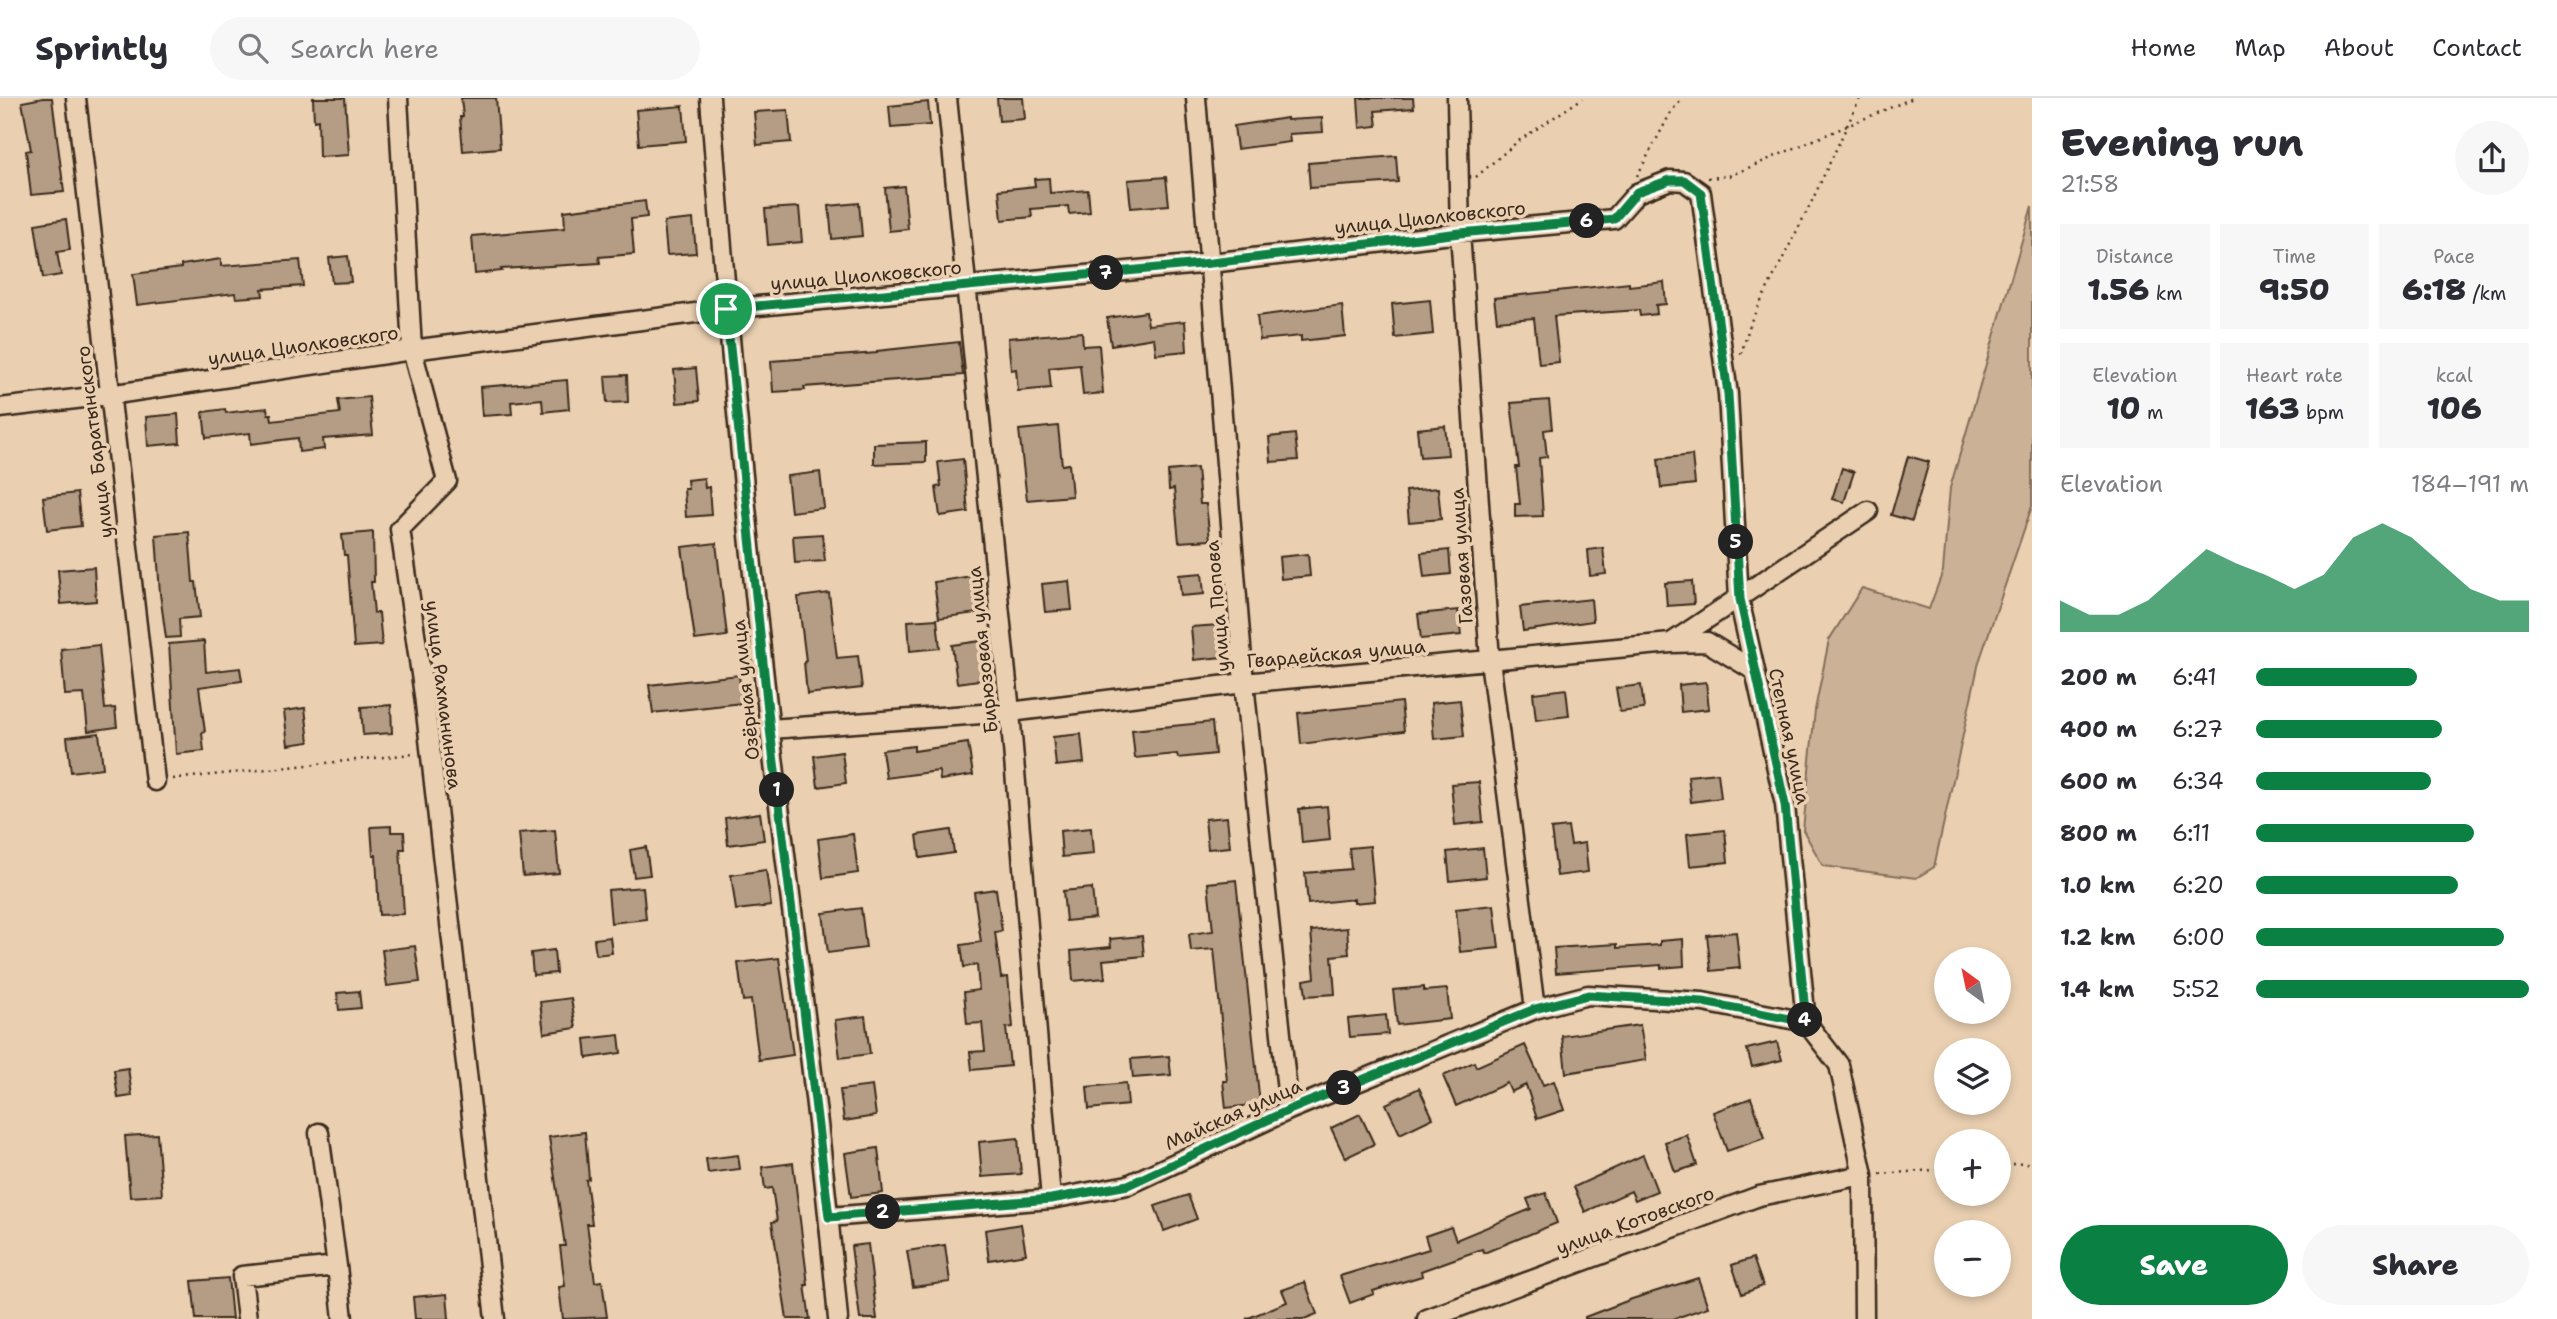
<!DOCTYPE html>
<html lang="en">
<head>
<meta charset="utf-8">
<style>
  :root { --surface:#fff; --page:#f7f7f7; --text:#2b2b33; --muted:#7c7c81; --line:#e1e1e2; --accent:#0b8043 }
  body { margin:0; font-family:"Shantell Sans",sans-serif; background:var(--page); color:var(--text); height:100vh; display:flex; flex-direction:column; font-size:26px; white-space:nowrap }
  * { box-sizing:border-box; margin:0 }
  p { font-size:23px; color:var(--muted) }
  .icon { flex:none; width:38px; height:38px; fill:none; stroke:currentColor; stroke-width:2; stroke-linecap:round; stroke-linejoin:round }
  .map { position:relative; flex:1; overflow:hidden }
  .panel { display:flex; flex-direction:column; background:var(--surface); width:525px }
  .panel>* { flex:none }
  .needle { width:46px; rotate:327deg }
  .fabs { position:absolute; left:1934px; top:849px; display:grid; gap:14px }
  .fabs a { display:grid; place-items:center; width:77px; height:77px; border-radius:50%; background:var(--surface); box-shadow:0 4px 10px #0003; font-size:35px }
  .pin { position:absolute; display:grid; place-items:center; width:60px; height:60px; color:#fff; margin:-30px; border:4px solid #fff; border-radius:50%; box-shadow:0 2px 7px #0007 }
  .km { position:absolute; width:35px; height:35px; margin:-18px; border-radius:50%; background:#222; color:#fff; font-size:19px; line-height:35px; text-align:center }
  .round { display:grid; place-items:center; flex:none; width:74px; height:74px; border-radius:37px; background:var(--page) }
  .headline { display:flex; align-items:center; justify-content:space-between; height:119px; padding:0 28px }
  h1 { font-size:38px; font-weight:800; line-height:52px }
  .stats { display:grid; grid-template-columns:repeat(3,1fr); gap:10px; height:119px; padding:7px 28px }
  .stats div { display:grid; align-content:center; border-radius:0px; background:var(--page); text-align:center }
  .stats b { font-size:30px; font-weight:800 }
  .stats small { font-size:19px; font-weight:400 }
  .stats p { font-size:19px }
  .chart { height:196px; padding:14px 28px }
  .chart p { display:flex; justify-content:space-between }
  .chart svg { width:100%; height:126px; margin-top:7px; fill:var(--accent); opacity:.7 }
  .button { display:flex; gap:14px; margin-top:auto; padding:14px 28px }
  .button a { flex:1; height:80px; border-radius:42px; background:var(--accent); color:#fff; font-size:28px; font-weight:800; line-height:80px; text-align:center }
  .button a+a { background:var(--page); color:var(--text) }
  ul { padding:0 28px; list-style:none; font-size:23px }
  li { display:grid; grid-template-columns:112px 84px 1fr; align-items:center; height:52px }
  li i { height:18px; border-radius:9px; background:var(--accent) }
  header { display:flex; align-items:center; gap:42px; box-sizing:border-box; height:98px; padding:0 35px; background:var(--surface); border-bottom:2px solid var(--line) }
  header strong { font-size:33px }
  nav { display:flex; gap:38px; margin-inline-start:auto; font-size:24px }
  .search { width:490px; height:63px; background:var(--page); display:flex; align-items:center; gap:18px; box-sizing:border-box; padding:0 24px; border-radius:38px; color:var(--muted); font-size:26px }
  main { display:flex; flex:1; min-height:0 }
  .map>svg:first-child { display:block }
  .green { fill:#cbb297; stroke:#836e5a; stroke-width:2 }
  .building { fill:#b49d84; stroke:#3b2a1e; stroke-width:2 }
  .lines { fill:none; stroke-linecap:round; stroke-linejoin:round }
  .minor-casing { stroke:#3b2a1e; stroke-width:23 }
  .path { stroke:#3b2a1e; stroke-width:2.5; stroke-dasharray:2 5; stroke-linecap:butt }
  .minor { stroke:#ead0b1; stroke-width:18 }
  .route-casing { stroke:#fff; stroke-width:14 }
  .route { stroke:#0b8043; stroke-width:9 }
  .labels { text-anchor:middle; stroke-width:7; stroke-linejoin:round; paint-order:stroke }
  .street-label { font-size:19px; fill:#3b2a1e; stroke:#ead0b1 }
</style>
</head>
<body>
<header>
<strong>Sprintly</strong>
<div class="search"><svg class="icon" aria-label="search" viewBox="0 0 24 24"><circle cx="10" cy="10" r="6"/><path d="M15 15l6 6"/></svg>Search here</div>
<nav><a>Home</a><a>Map</a><a>About</a><a>Contact</a></nav>
</header>
<main>
<div class="map">
<svg width="2032" height="1221" viewBox="0 0 2032 1221">
  <rect width="100%" height="100%" fill="#ead0b1"/>
  <filter id="ink" filterUnits="userSpaceOnUse"><feTurbulence type="fractalNoise" baseFrequency=".0143" numOctaves="2"/><feDisplacementMap in="SourceGraphic" scale="14" xChannelSelector="R" yChannelSelector="G"/><feConvolveMatrix kernelMatrix="1 2 1 2 8 2 1 2 1" color-interpolation-filters="sRGB"/></filter>
  <g filter="url(#ink)">
    <!-- green -->
    <path class="green" d="M2032,108V408L1979,564L1934,769L1916,780L1823,768L1803,732L1815,612L1829,542L1862,490L1929,511L1943,473L1950,390Z"/>
    <!-- building -->
    <path class="building" d="M43,0H52L64,94L31,97L26,53L31,52L22,4Z
      M313,0H345L349,57L319,59L318,22L314,23Z
      M461,0H496L500,50L463,53L460,19H463Z
      M997,0H1023L1025,21L999,23Z
      M1358,0H1413L1414,10L1375,13L1377,28L1360,30Z
      M928,4L930,27L891,30L889,8Z
      M683,8L686,43L639,47L636,12Z
      M788,12L791,44L757,47L754,14Z
      M1287,20V22L1322,20L1323,34L1289,36L1290,44L1237,51L1234,28Z
      M1396,58L1398,84L1310,90L1308,65Z
      M1166,79L1169,107L1131,110L1128,82Z
      M1049,80L1050,95L1088,92L1090,114L1069,116L1068,108L1031,111L1032,119L1002,122L999,92L1035,88L1034,81Z
      M904,88L908,131L889,133L885,90Z
      M645,103L647,119L631,121L634,156L599,159L600,165L501,171L502,173L475,176L472,138L565,130L564,113Z
      M859,105L862,138L832,141L829,108Z
      M799,109L802,144L768,147L765,111Z
      M66,121L70,152L57,154L61,177L43,180L35,126Z
      M693,121L696,155L667,157L664,124Z
      M348,158L351,184L332,185L329,160Z
      M221,161V168L300,162L303,188L262,191L263,198L236,200L235,195L137,207L133,176L181,170V167Z
      M1664,184L1666,206L1656,207L1657,216L1640,218L1639,212L1554,218L1559,264L1539,266L1534,220L1497,223L1494,200L1629,185V188Z
      M1430,202L1433,236L1395,240L1392,206Z
      M1342,207L1345,238L1301,243V238L1260,242L1257,218Z
      M1146,214L1148,227L1185,223L1187,253L1156,256L1154,240L1111,247L1107,220Z
      M1082,234L1083,248L1099,247L1103,295L1083,297L1080,267L1049,270L1051,290L1018,293L1016,271L1011,272L1008,240Z
      M959,244L963,277L804,289L805,292L773,294L771,263L877,255V253Z
      M696,270L699,303L677,305L674,272Z
      M627,277L628,304L607,305L605,278Z
      M567,282L569,311L543,314L542,301L511,304L512,316L482,318L480,289Z
      M369,299L373,337L323,341L324,351L299,354L298,340L251,346L250,335L206,340L203,314L225,311L226,315L267,310L268,316H271L272,323L340,315L338,302Z
      M1549,302L1552,331L1544,332L1547,359L1539,360L1543,418L1515,419V406H1520L1516,369H1519L1511,305Z
      M178,316L180,345L148,348L146,319Z
      M1058,328L1062,367L1069,366L1072,398L1027,402L1019,332Z
      M1445,328L1448,357L1420,359L1417,331Z
      M1295,336L1298,362L1271,364L1269,339Z
      M926,344V364L874,366V346Z
      M1692,357L1695,386L1661,390L1658,361Z
      M1908,358L1929,364L1912,423L1891,417Z
      M963,361L968,414L940,418L936,389L941,388L938,364Z
      M1197,370L1200,406H1206L1210,442L1179,444L1174,391L1169,392L1168,373Z
      M1842,370L1854,374L1844,404L1832,401Z
      M820,374L824,410L791,414L787,378Z
      M704,380L705,390L709,389L711,417L686,419L684,391H688L687,382Z
      M1438,390L1441,421L1409,424L1406,393Z
      M77,395L81,428L47,432L43,399Z
      M189,434L193,484H196L200,519L179,521L180,539L166,540L160,496L156,437Z
      M373,434L374,484H371L374,515H379L382,547L354,549L347,457H344L342,437Z
      M822,436L825,463L795,465L793,438Z
      M716,445L727,538L695,542L682,449Z
      M1603,450L1606,476L1590,478L1588,452Z
      M1449,452L1451,476L1424,479L1421,455Z
      M1308,456L1310,478L1281,481L1279,459Z
      M94,469L96,503L61,506L58,472Z
      M1202,475L1204,496L1181,498L1179,477Z
      M972,478L977,515L939,520L934,484Z
      M1069,483L1072,512L1045,514L1042,486Z
      M1692,483L1694,506L1667,508L1665,485Z
      M829,495L837,560L858,558L862,590L807,596L804,564L806,563L798,499Z
      M1591,501L1593,523L1523,533L1520,509Z
      M1458,512L1461,537L1421,541L1418,516Z
      M937,521L940,550L910,553L908,523Z
      M1219,527L1222,559L1194,562L1191,529Z
      M204,543L206,574L240,570L242,583L199,589L205,634L202,635L204,653L176,656L169,546Z
      M981,543L986,581L957,585L952,547Z
      M99,547L105,611L115,610L117,629L88,633L84,596L65,597L61,551Z
      M739,577L742,605L653,615L649,587Z
      M1706,584L1709,611L1681,614L1679,587Z
      M1641,587L1644,611L1620,614L1616,590Z
      M1566,591L1569,618L1536,622L1533,595Z
      M1460,602L1464,638L1434,641L1431,605Z
      M1401,604L1404,633L1301,646L1298,615Z
      M391,607L392,635L363,637L361,609Z
      M305,610L309,644L288,647L284,613Z
      M1212,624L1215,656L1178,660L1177,656L1135,660L1132,632Z
      M99,635L103,670L71,674L67,639Z
      M1081,636L1084,665L1056,668L1053,639Z
      M968,645L973,677L940,682L939,673L886,680L882,652L914,648V653Z
      M842,654L846,685L818,689L814,658Z
      M1718,675L1721,700L1691,704L1688,678Z
      M1479,684L1483,724L1455,727L1451,686Z
      M1327,708L1330,742L1302,745L1299,711Z
      M760,715L764,742L728,747L725,720Z
      M1227,719L1230,749L1208,751L1205,721Z
      M391,728V734H404L405,751H400L404,816L379,817L376,757H373L371,729Z
      M1568,729L1571,747L1585,745L1588,774L1557,778L1551,731Z
      M1091,730L1093,756L1062,759L1060,733Z
      M555,732L559,775L523,778L519,735Z
      M951,732L954,755L920,760L917,737Z
      M1725,732L1728,764L1690,768L1687,736Z
      M853,736L858,775L823,780L818,741Z
      M1370,748L1375,803L1354,805V801L1308,806L1305,775L1351,771L1349,750Z
      M646,749L650,777L634,779L630,752Z
      M1483,750L1486,779L1450,783L1447,754Z
      M766,772L771,808L736,812L731,777Z
      M1236,782L1260,1006L1226,1010L1223,983H1227L1214,851L1191,853L1189,836L1213,833L1208,785Z
      M643,789L646,821L611,825L608,792Z
      M1092,790L1095,820L1066,823L1063,793Z
      M996,791L1002,833L995,834L1001,880L1008,879L1013,929L1006,930L1010,968L972,972L970,954L985,953L982,925L967,926L964,894L979,892L977,867L964,869L961,847L981,844L974,794Z
      M1494,807L1499,850L1460,854L1456,811Z
      M861,810L866,850L828,855L823,815Z
      M1347,830L1349,856L1332,858L1335,896L1306,898L1304,882L1315,880L1311,833Z
      M1736,834L1740,870L1711,873L1707,837Z
      M1142,838L1144,858L1103,862L1105,880L1073,883L1071,853L1111,849L1110,841Z
      M610,839L612,855L596,857L594,841Z
      M1683,841L1684,868L1661,870V867L1556,875L1554,850L1617,846V850L1660,847V843Z
      M415,848L420,884L387,888L382,852Z
      M554,852L556,875L533,877L531,855Z
      M779,860L793,957L759,962L751,902L743,903L738,865Z
      M1424,889V893L1447,891L1450,921L1397,927L1393,892Z
      M359,893L361,910L339,912L337,895Z
      M571,900L576,930L544,935L540,904Z
      M1386,917L1388,936L1350,939L1348,921Z
      M865,918L870,956L840,960L835,922Z
      M1640,927L1646,962L1566,975L1562,938Z
      M619,937L621,955L587,960L585,941Z
      M1777,944L1782,962L1752,969L1747,951Z
      M1525,947L1543,987L1554,983L1564,1012L1537,1021L1526,987L1511,994L1507,985L1456,1008L1443,978L1474,964L1476,969Z
      M1169,958L1171,977L1133,980L1131,961Z
      M128,970L132,998L118,1000L114,972Z
      M1126,985L1128,1007L1089,1011L1087,989Z
      M872,988L876,1018L844,1023L840,992Z
      M1419,990L1433,1020L1400,1036L1386,1006Z
      M1751,1000L1765,1040L1727,1053L1713,1014Z
      M1360,1016L1374,1046L1345,1060L1331,1030Z
      M585,1034L589,1081L586,1082L592,1126H587L595,1184L602,1183L607,1219L563,1221L559,1189L565,1188L560,1148H565L549,1039Z
      M157,1036L162,1097L130,1099L125,1038Z
      M1687,1037L1697,1067L1675,1074L1665,1044Z
      M1018,1040L1021,1076L982,1079L979,1044Z
      M878,1050L883,1095L851,1099L845,1055Z
      M738,1057L740,1071L708,1075L706,1061Z
      M1643,1057L1657,1093L1635,1102L1631,1093L1585,1114L1574,1089Z
      M793,1065L808,1187H805L810,1221H787L772,1124L777,1123L772,1090L765,1091L762,1069Z
      M1546,1095L1557,1125L1484,1155L1482,1151L1421,1173L1422,1178L1373,1193L1374,1196L1350,1205L1340,1178L1429,1151L1425,1138L1451,1129L1456,1142L1531,1111L1527,1101Z
      M1188,1097L1197,1121L1164,1133L1155,1108Z
      M1021,1126L1026,1156L989,1162L985,1132Z
      M868,1146L877,1221H860L851,1148Z
      M945,1147L950,1184L913,1189L907,1153Z
      M1753,1160L1763,1188L1742,1196L1732,1167Z
      M228,1180L232,1221H196L192,1183Z
      M1698,1180L1708,1209L1673,1221H1585V1219L1632,1201Z
      M1305,1184L1317,1216L1304,1221H1246L1287,1204L1282,1192Z
      M447,1196L449,1221H415L413,1199Z"/>
    <g class="lines">
      <defs>
        <path id="minor" d="M76,0L155,683
          M398,0L412,252L447,383L400,431L424,597L495,1221
          M710,0C726,211 746,422 770,633C793,829 821,1024 838,1221
          M947,0L1010,614L1051,1101
          M1196,0L1244,585L1289,1012
          M1457,0L1460,135L1490,562L1535,911
          M0,310L109,297L412,252L726,211L1211,165L1460,135L1614,121L1637,95L1670,82L1684,83L1701,95L1728,296L1739,501L1785,707L1806,924L1839,967L1863,1077L1864,1221
          M1671,545L1707,544L1755,573
          M770,631L1010,614L1244,585L1671,545L1868,413
          M319,1035L337,1168
          M829,1119L1051,1101L1128,1087L1289,1012L1535,911L1588,897L1703,904L1806,924
          M247,1221L242,1178L337,1168L343,1221
          M1427,1221L1759,1098L1863,1077"/>
      </defs>
      <!-- minor casing -->
      <use href="#minor" class="minor-casing"/>
      <!-- path -->
      <path class="path" d="M1637,78L1671,14L1682,0
        M1476,79L1517,44L1583,0
        M1708,80L1729,78L1913,0
        M1741,256L1751,223L1811,105L1860,0
        M173,681L413,656
        M1998,1067L2032,1065
        M1880,1076L1946,1071"/>
      <!-- minor -->
      <use href="#minor" class="minor"/>
    </g>
  </g>
  <g class="lines" filter="url(#ink)">
    <defs>
      <path id="route" d="M1670,82H1684L1701,95L1728,296L1740,501L1785,707L1806,924L1703,904L1588,897L1535,911L1289,1012L1128,1087L1051,1101L829,1119L770,631L726,211L1211,165L1460,135L1614,121L1637,94Z"/>
    </defs>
    <!-- route casing -->
    <use href="#route" class="route-casing"/>
    <!-- route -->
    <use href="#route" class="route"/>
  </g>
  <g class="labels">
    <!-- street labels -->
    <g class="street-label">
      <text transform="translate(1430 119) rotate(-6)" y="7">улица Циолковского</text>
      <text transform="translate(866 177) rotate(-5)" y="7">улица Циолковского</text>
      <text transform="translate(303 247) rotate(-8)" y="7">улица Циолковского</text>
      <text transform="translate(94 344) rotate(-97)" y="7">улица Баратынского</text>
      <text transform="translate(1461 458) rotate(-94)" y="7">Газовая улица</text>
      <text transform="translate(1217 508) rotate(-95)" y="7">улица Попова</text>
      <text transform="translate(982 552) rotate(-96)" y="7">Бирюзовая улица</text>
      <text transform="translate(1336 555) rotate(-5)" y="7">Гвардейская улица</text>
      <text transform="translate(745 592) rotate(-96)" y="7">Озёрная улица</text>
      <text transform="translate(444 597) rotate(83)" y="7">улица Рахманинова</text>
      <text transform="translate(1790 638) rotate(78)" y="7">Степная улица</text>
      <text transform="translate(1233 1016) rotate(-24)" y="7">Майская улица</text>
      <text transform="translate(1635 1122) rotate(-20)" y="7">улица Котовского</text>
    </g>
  </g>
</svg>
<div class="fabs">
<a><svg class="needle" viewBox="-14 -14 28 28"><path d="M0-13l5 13h-10z" fill="#e53935"/><path d="M0 13l5-13h-10z" fill="#7c7c81"/></svg></a>
<a><svg class="icon" aria-label="layers" viewBox="0 0 24 24"><path d="M12 4l9 5-9 5-9-5zM3 14l9 5 9-5"/></svg></a>
<a>+</a>
<a>−</a>
</div>
<div class="pin" style="left:726px;top:211px;background:#1e9e55"><svg class="icon" aria-label="arrive" viewBox="0 0 24 24"><path d="M6 21V4h12l-3 4 3 4H6"/></svg></div>
<b class="km" style="left:777px;top:692px">1</b>
<b class="km" style="left:883px;top:1114px">2</b>
<b class="km" style="left:1344px;top:990px">3</b>
<b class="km" style="left:1805px;top:922px">4</b>
<b class="km" style="left:1736px;top:444px">5</b>
<b class="km" style="left:1587px;top:123px">6</b>
<b class="km" style="left:1106px;top:175px">7</b>
</div>
<section class="panel">
<div class="headline"><div><h1>Evening run</h1><p>21:58</p></div><a class="round"><svg class="icon" aria-label="share" viewBox="0 0 24 24"><path d="M12 15V3M7 8l5-5 5 5M5 13v7h14v-7"/></svg></a></div>
<div class="stats">
<div><p>Distance</p><b>1.56<small> km</small></b></div>
<div><p>Time</p><b>9:50</b></div>
<div><p>Pace</p><b>6:18<small> /km</small></b></div>
</div>
<div class="stats">
<div><p>Elevation</p><b>10<small> m</small></b></div>
<div><p>Heart rate</p><b>163<small> bpm</small></b></div>
<div><p>kcal</p><b>106</b></div>
</div>
<div class="chart"><p><span>Elevation</span>184–191 m</p>
<svg viewBox="0 0 160 44" preserveAspectRatio="none"><path d="M0 44V33L10 38L20 38L30 33L40 24L50 15L60 20L70 24L80 29L90 24L100 11L110 6L120 11L130 20L140 29L150 33L160 33V44z"/></svg>
</div>
<ul>
<li><b>200 m</b>6:41<i style="width:59%"></i></li>
<li><b>400 m</b>6:27<i style="width:68%"></i></li>
<li><b>600 m</b>6:34<i style="width:64%"></i></li>
<li><b>800 m</b>6:11<i style="width:80%"></i></li>
<li><b>1.0 km</b>6:20<i style="width:74%"></i></li>
<li><b>1.2 km</b>6:00<i style="width:91%"></i></li>
<li><b>1.4 km</b>5:52<i style="width:100%"></i></li>
</ul>
<div class="button"><a>Save</a><a>Share</a></div>
</section>
</main>
</body>
</html>
